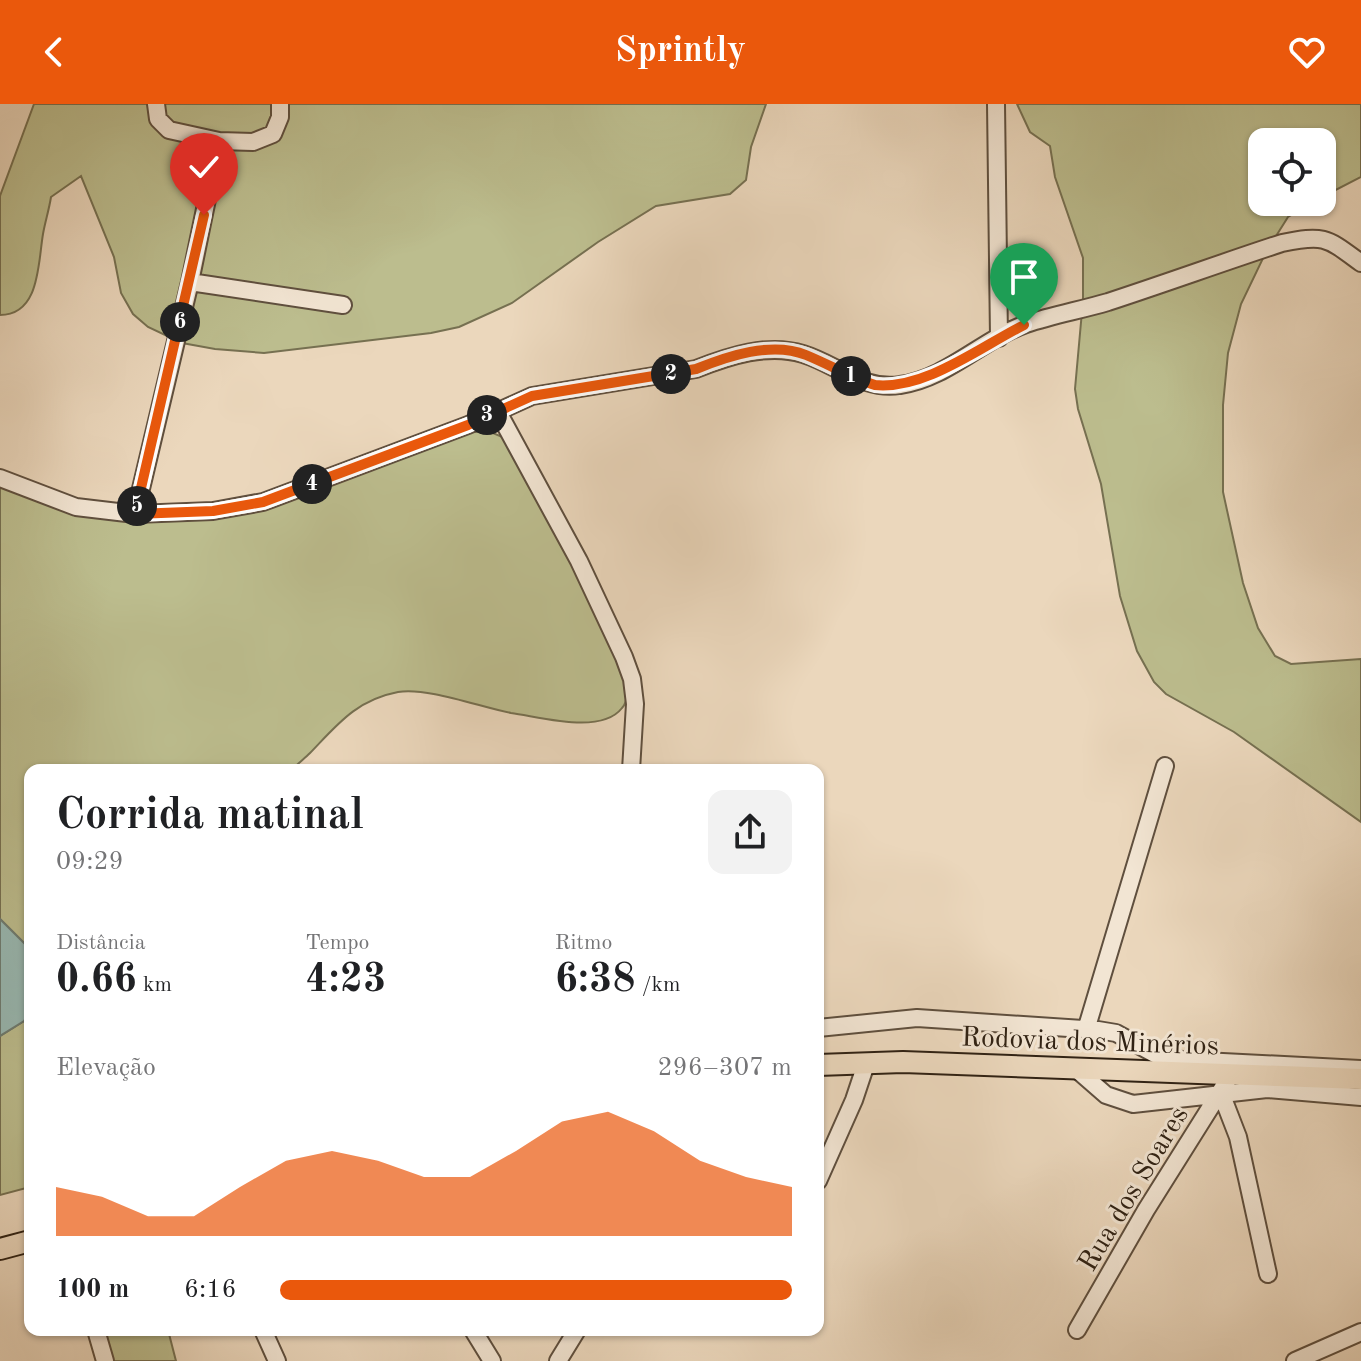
<!DOCTYPE html>
<html lang="pt">
<head>
<meta charset="utf-8">
<style>
  :root { --surface:#fff; --page:#f2f2f2; --text:#202124; --muted:#757577; --accent:#ea580c }
  body { margin:0; font-family:"Old Standard TT",serif; background:var(--page); color:var(--text); height:100vh; display:flex; flex-direction:column; font-size:30px; white-space:nowrap }
  * { box-sizing:border-box; margin:0 }
  p { font-size:26px; color:var(--muted) }
  .icon { flex:none; width:44px; height:44px; fill:none; stroke:currentColor; stroke-width:2; stroke-linecap:round; stroke-linejoin:round }
  .map { position:relative; flex:1; overflow:hidden }
  .panel { position:absolute; left:24px; top:660px; width:800px; height:572px; display:flex; flex-direction:column; background:var(--surface); border-radius:16px; box-shadow:0 2px 6px #0004 }
  .panel>* { flex:none }
  .fabs { position:absolute; left:1248px; top:24px; display:grid; gap:16px }
  .fabs a { display:grid; place-items:center; width:88px; height:88px; border-radius:16px; background:var(--surface); box-shadow:0 2px 6px #0004; font-size:40px }
  .pin { position:absolute; display:grid; place-items:center; width:68px; height:68px; color:#fff; margin:-82px -34px; border-radius:50% 50% 50% 0; rotate:-45deg; box-shadow:0 0 8px #0007 }
  .pin .icon { rotate:45deg }
  .km { position:absolute; width:40px; height:40px; margin:-20px; border-radius:50%; background:#222; color:#fff; font-size:22px; line-height:40px; text-align:center }
  .round { display:grid; place-items:center; flex:none; width:84px; height:84px; border-radius:16px; background:var(--page) }
  .summary { display:flex; align-items:center; justify-content:space-between; height:136px; padding:0 32px }
  h1 { font-size:44px; font-weight:700; line-height:60px }
  .metrics { display:grid; grid-template-columns:repeat(3,1fr); gap:12px; height:136px; padding:8px 32px }
  .metrics div { display:grid; align-content:center }
  .metrics b { font-size:40px; font-weight:700 }
  .metrics small { font-size:22px; font-weight:400 }
  .metrics p { font-size:22px }
  .chart { height:224px; padding:16px 32px }
  .chart p { display:flex; justify-content:space-between }
  .chart svg { width:100%; height:144px; margin-top:8px; fill:var(--accent); opacity:.7 }
  ul { padding:0 32px; list-style:none; font-size:26px }
  li { display:grid; grid-template-columns:128px 96px 1fr; align-items:center; height:60px }
  li i { height:20px; border-radius:10px; background:var(--accent) }
  header { display:flex; justify-content:space-between; align-items:center; height:104px; padding:0 32px; background:var(--accent); color:#fff; font-size:36px; font-weight:700 }
  .map>svg:first-child { display:block }
  .green { fill:#bcbd8e; stroke:#767051; stroke-width:2 }
  .water { fill:#98b9b3; stroke:#6e7d73; stroke-width:2 }
  .lines { fill:none; stroke-linecap:round; stroke-linejoin:round }
  .minor-casing { stroke:#5f4f3e; stroke-width:20 }
  .major-casing { stroke:#302214; stroke-width:24 }
  .minor { stroke:#f2e5d3; stroke-width:16 }
  .major { stroke:#ebd7bc; stroke-width:20 }
  .route-casing { stroke:#fff; stroke-width:16 }
  .route { stroke:#ea580c; stroke-width:10 }
  .labels { text-anchor:middle; stroke-width:6; stroke-linejoin:round; paint-order:stroke }
  .street-label { font-size:28px; fill:#302214; stroke:#f2e5d3 }
</style>
</head>
<body>
<header><svg class="icon" aria-label="back" viewBox="0 0 24 24"><path d="M15 5l-7 7 7 7"/></svg>Sprintly<svg class="icon" aria-label="heart" viewBox="0 0 24 24"><path d="M12 20l-8-8c-3-5 5-10 8-4 3-6 11-1 8 4z"/></svg></header>
<div class="map">
<svg width="1361" height="1257" viewBox="0 0 1361 1257">
  <rect width="100%" height="100%" fill="#ebd7bc"/>
  <filter id="stains"><feTurbulence type="fractalNoise" baseFrequency=".0025" numOctaves="4"/><feColorMatrix values="0 0 0 0 .2 0 0 0 0 .09 0 0 0 0 .02 0 0 0 .5 -.17"/></filter>
  <radialGradient id="worn" r=".72"><stop offset=".6" stop-color="#630" stop-opacity="0"/><stop offset="1" stop-color="#630" stop-opacity=".3"/></radialGradient>
  <!-- green -->
  <path class="green" d="M34,0H766L751,43L746,76L730,90L656,102L598,138L512,199L459,223L431,229L264,249L215,245L182,239L148,223L133,210L121,189L114,153L81,72L51,93C49,106 45,118 43,130C38,159 40,211 0,211V92Z
    M1017,0H1361V73L1322,93V38H1262V98H1314L1288,113L1266,148L1241,200L1228,249L1223,301V388L1243,479L1258,524L1275,552L1291,560L1361,555V718L1234,628L1166,590L1154,578L1137,547L1120,492L1101,380L1078,305L1075,285L1083,196V154L1055,73L1050,42L1030,28Z
    M488,327L505,334L520,348C543,395 566,443 589,491C602,519 621,550 626,581C627,588 627,599 622,604C601,631 541,613 511,609C480,603 427,583 398,588C356,596 337,621 310,649C304,655 297,660 292,666H30V845L0,815V369L115,410L224,408L462,329Z
    M30,908V1083L0,1091V932L24,917Z
    M105,1226H168L176,1257H107Z"/>
  <!-- water -->
  <path class="water" d="M0,815L30,845V908L24,917L0,932Z"/>
  <g class="lines">
    <defs>
      <path id="minor" d="M156,0L158,15L169,26L219,37L253,38L273,30L280,13V0
        M996,0L999,234
        M190,178L343,201
        M497,306L579,457L624,553L632,575L635,600L631,666
        M0,374L76,403L135,410L213,407L263,398L468,321L532,292L696,265C729,252 768,239 803,250C836,260 863,287 900,281C946,275 983,235 1026,220C1053,211 1081,206 1108,198C1166,179 1224,158 1282,139C1325,130 1327,134 1361,159
        M135,410L190,178L219,37
        M818,924L917,914L1098,926L1116,929L1164,955L1361,965
        M1086,926L1165,662
        M1075,964L1106,991L1133,1000L1267,985L1361,993
        M1221,989L1238,1033L1268,1170
        M818,1077L854,996L866,960
        M96,1226L105,1257
        M263,1226L277,1257
        M473,1226L492,1257
        M1077,1226L1146,1106L1232,969
        M558,1257L577,1226
        M1295,1257L1361,1228"/>
      <path id="major" d="M818,961L903,958L1361,975
        M0,1145L30,1137"/>
    </defs>
    <!-- minor casing -->
    <use href="#minor" class="minor-casing"/>
    <!-- major casing -->
    <use href="#major" class="major-casing"/>
    <!-- minor -->
    <use href="#minor" class="minor"/>
    <!-- major -->
    <use href="#major" class="major"/>
  </g>
  <g class="lines">
    <defs>
      <path id="route" d="M204,111L135,410L213,407L263,398L468,321L532,292L696,265C728,252 772,237 806,251C830,261 851,273 875,281C925,286 980,243 1024,221"/>
    </defs>
    <!-- route casing -->
    <use href="#route" class="route-casing"/>
    <!-- route -->
    <use href="#route" class="route"/>
  </g>
  <g class="labels">
    <!-- street labels -->
    <g class="street-label">
      <text transform="translate(1090 936) rotate(2)" y="10">Rodovia dos Minérios</text>
      <text transform="translate(1132 1084) rotate(-59)" y="10">Rua dos Soares</text>
    </g>
  </g>
  <rect width="100%" height="100%" filter="url(#stains)"/>
  <rect width="100%" height="100%" fill="url(#worn)"/>
</svg>
<div class="fabs">
<a><svg class="icon" aria-label="locate" viewBox="0 0 24 24"><circle cx="12" cy="12" r="6"/><path d="M12 2v4M12 18v4M2 12h4M18 12h4"/></svg></a>
</div>
<div class="pin" style="left:1024px;top:221px;background:#1e9e55"><svg class="icon" aria-label="arrive" viewBox="0 0 24 24"><path d="M6 21V4h12l-3 4 3 4H6"/></svg></div>
<div class="pin" style="left:204px;top:111px;background:#d93025"><svg class="icon" aria-label="check" viewBox="0 0 24 24"><path d="M5 12l5 5 9-10"/></svg></div>
<b class="km" style="left:851px;top:272px">1</b>
<b class="km" style="left:671px;top:270px">2</b>
<b class="km" style="left:487px;top:311px">3</b>
<b class="km" style="left:312px;top:380px">4</b>
<b class="km" style="left:137px;top:402px">5</b>
<b class="km" style="left:180px;top:218px">6</b>
<section class="panel">
<div class="summary"><div><h1>Corrida matinal</h1><p>09:29</p></div><a class="round"><svg class="icon" aria-label="share" viewBox="0 0 24 24"><path d="M12 15V3M7 8l5-5 5 5M5 13v7h14v-7"/></svg></a></div>
<div class="metrics">
<div><p>Distância</p><b>0.66<small> km</small></b></div>
<div><p>Tempo</p><b>4:23</b></div>
<div><p>Ritmo</p><b>6:38<small> /km</small></b></div>
</div>
<div class="chart"><p><span>Elevação</span>296–307 m</p>
<svg viewBox="0 0 160 44" preserveAspectRatio="none"><path d="M0 44V29L10 32L20 38L30 38L40 29L50 21L60 18L70 21L80 26L90 26L100 18L110 9L120 6L130 12L140 21L150 26L160 29V44z"/></svg>
</div>
<ul>
<li><b>100 m</b>6:16<i style="width:100%"></i></li>
</ul>
</section>
</div>
</body>
</html>
